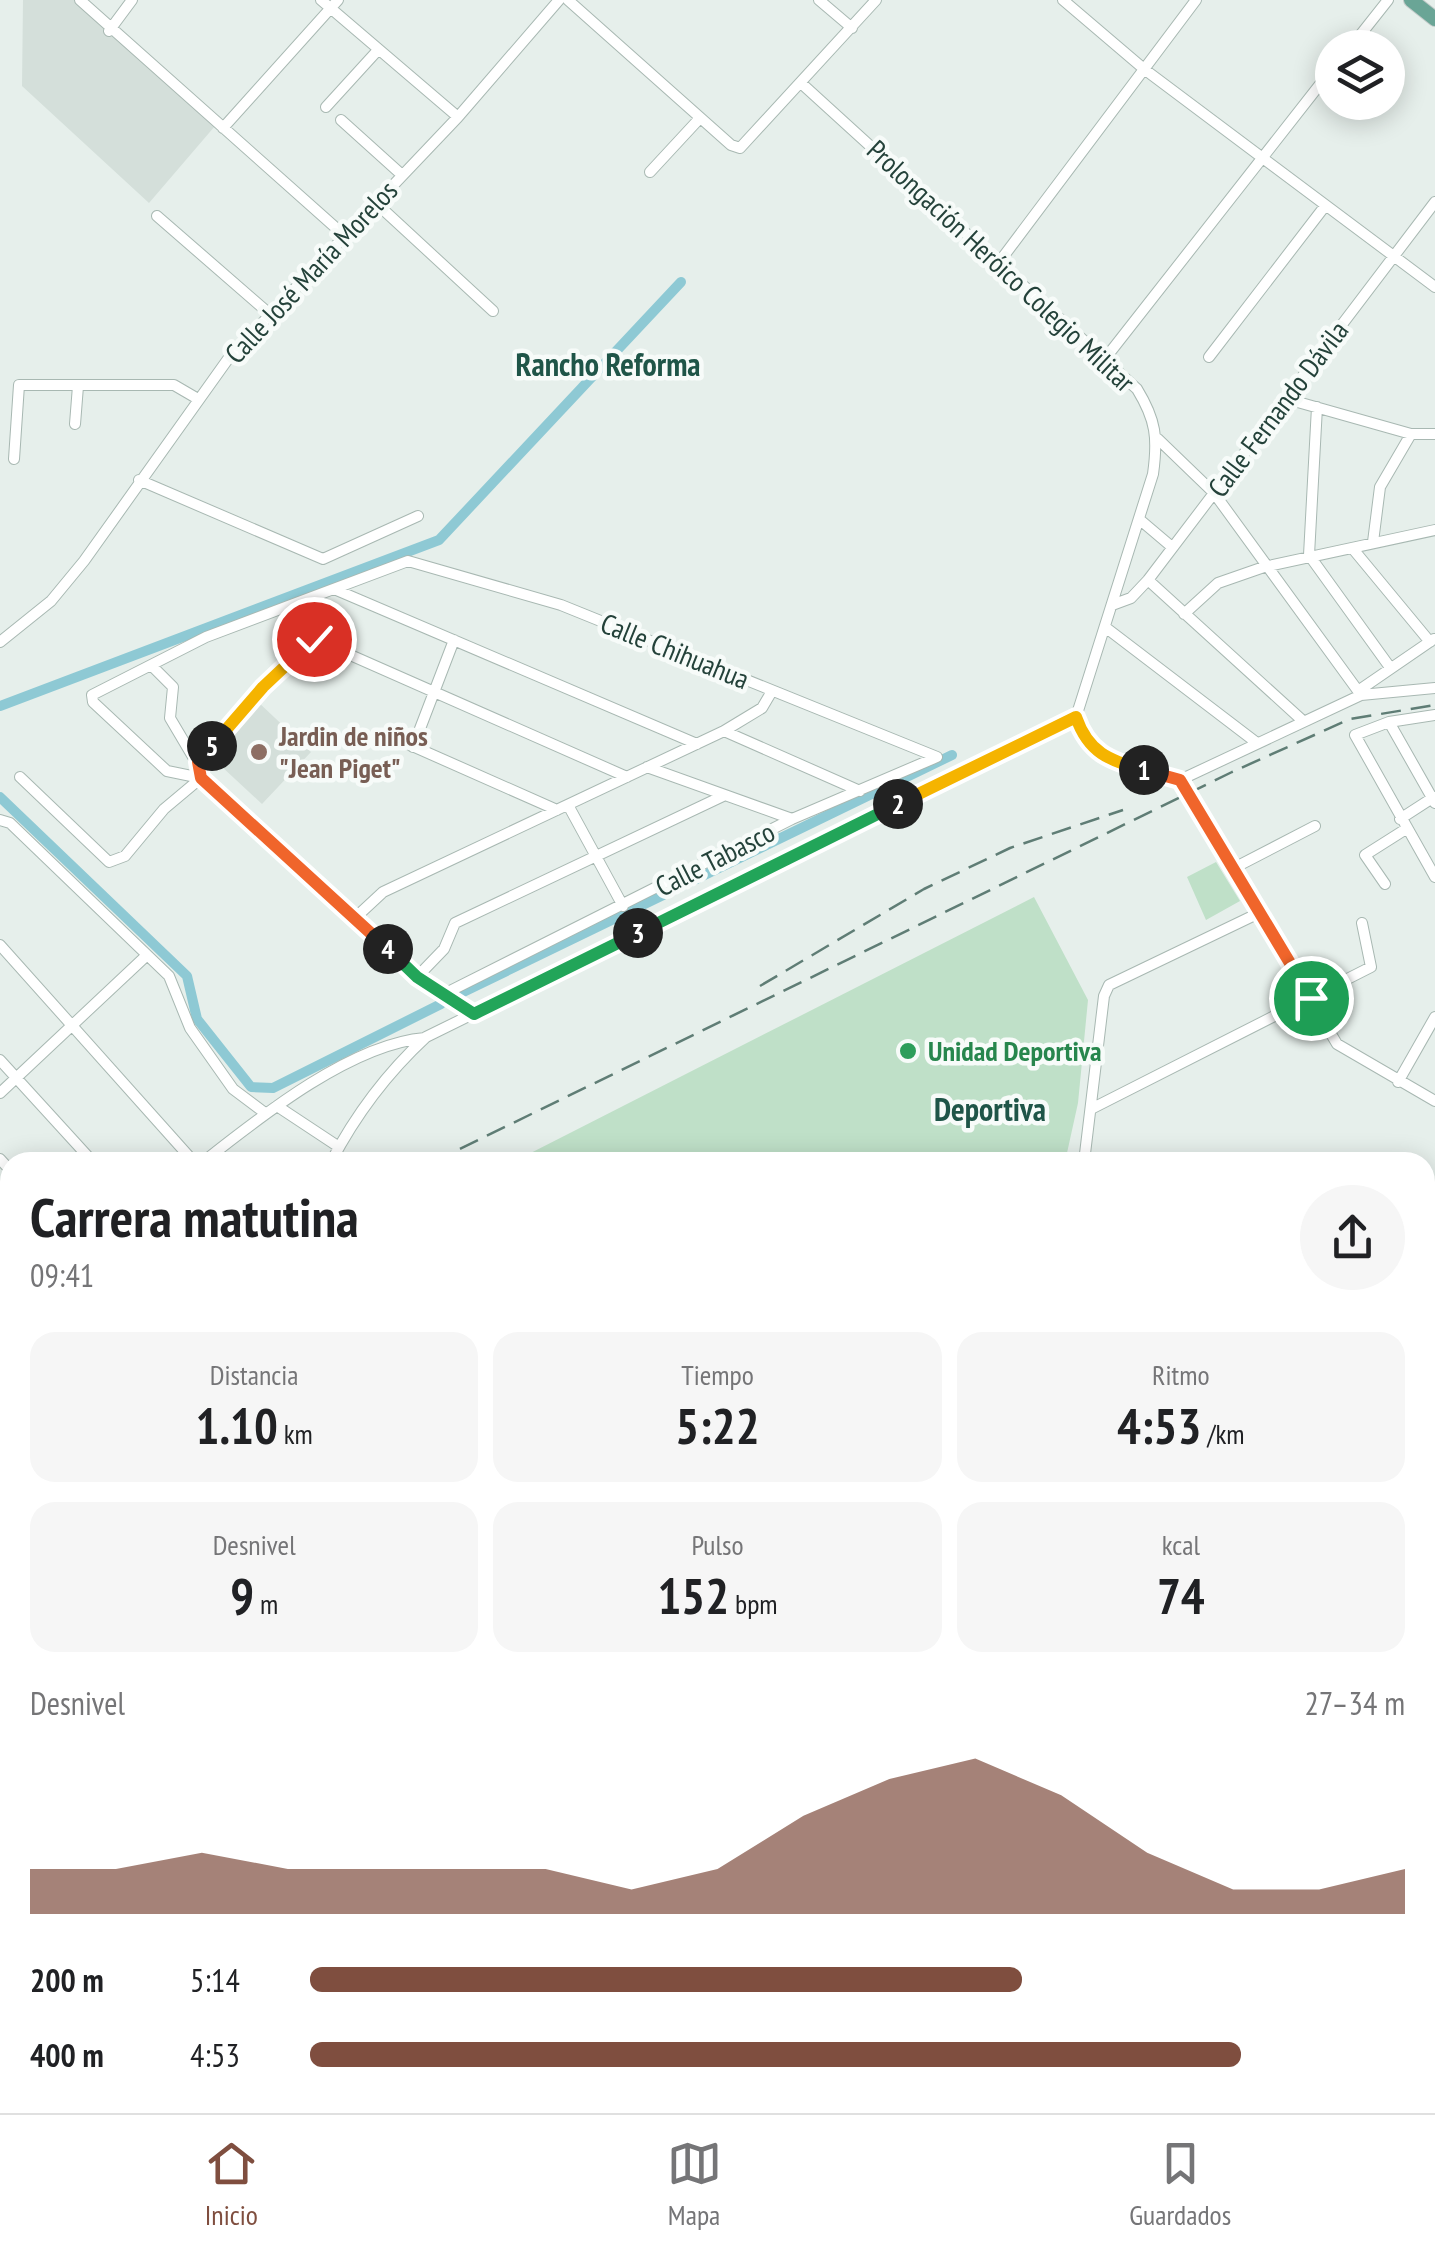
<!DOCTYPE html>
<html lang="es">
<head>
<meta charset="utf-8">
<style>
  :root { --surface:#fff; --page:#f6f6f6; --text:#202124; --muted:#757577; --line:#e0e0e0; --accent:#7f4e3f }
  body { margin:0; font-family:"PT Sans Narrow",sans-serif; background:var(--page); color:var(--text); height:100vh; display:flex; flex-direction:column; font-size:38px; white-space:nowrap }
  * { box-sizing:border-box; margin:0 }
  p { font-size:32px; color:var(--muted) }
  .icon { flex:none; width:55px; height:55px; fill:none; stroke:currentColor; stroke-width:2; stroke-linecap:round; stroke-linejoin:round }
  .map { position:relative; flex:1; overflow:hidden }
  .details { position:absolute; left:0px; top:1152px; width:1435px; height:962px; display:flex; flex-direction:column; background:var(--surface); border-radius:30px 30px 0 0; box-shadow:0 5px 25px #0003 }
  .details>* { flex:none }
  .buttons { position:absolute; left:1315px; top:30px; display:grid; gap:20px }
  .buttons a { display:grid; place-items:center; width:90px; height:90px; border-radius:50%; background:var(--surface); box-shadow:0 5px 25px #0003; font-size:50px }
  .pin { position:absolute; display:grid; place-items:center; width:85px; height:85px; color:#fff; margin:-42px; border:5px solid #fff; border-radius:50%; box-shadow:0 2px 10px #0007 }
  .km { position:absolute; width:50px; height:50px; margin:-25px; border-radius:50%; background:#222; color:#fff; font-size:28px; line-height:50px; text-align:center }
  .round { display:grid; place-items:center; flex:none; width:105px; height:105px; border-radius:52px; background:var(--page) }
  .summary { display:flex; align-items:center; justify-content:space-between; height:170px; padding:0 30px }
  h1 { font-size:55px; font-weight:700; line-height:75px }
  .stats { display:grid; grid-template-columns:repeat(3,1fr); gap:15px; height:170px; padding:10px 30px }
  .stats div { display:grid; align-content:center; border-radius:25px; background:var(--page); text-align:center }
  .stats b { font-size:50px; font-weight:700 }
  .stats small { font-size:28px; font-weight:400 }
  .stats p { font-size:28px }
  .chart { height:280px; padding:20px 30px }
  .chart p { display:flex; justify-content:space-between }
  .chart svg { width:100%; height:180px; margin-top:10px; fill:var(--accent); opacity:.7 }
  ul { padding:0 30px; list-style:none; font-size:32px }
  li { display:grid; grid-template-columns:160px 120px 1fr; align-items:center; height:75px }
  li i { height:25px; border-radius:12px; background:var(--accent) }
  .menu { display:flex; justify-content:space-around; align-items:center; height:140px; border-top:2px solid var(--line); background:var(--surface); font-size:28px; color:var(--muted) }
  .menu a { display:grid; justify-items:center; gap:5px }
  .menu .current { color:var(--accent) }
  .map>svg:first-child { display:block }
  .built { fill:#d4dfda }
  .green { fill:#bfe0c8 }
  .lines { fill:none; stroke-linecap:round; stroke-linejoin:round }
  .canal { stroke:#8ec9d4; stroke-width:10 }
  .minor-casing { stroke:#a8b8b2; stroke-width:12 }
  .major-casing { stroke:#c2cac8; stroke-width:16 }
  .minor { stroke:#fff; stroke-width:10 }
  .major { stroke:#6aa596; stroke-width:14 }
  .rail { stroke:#5f7d75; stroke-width:2.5; stroke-dasharray:20 10; stroke-linecap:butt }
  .split-1-casing { stroke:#fff; stroke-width:20 }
  .split-2-casing { stroke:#fff; stroke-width:20 }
  .split-3-casing { stroke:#fff; stroke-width:20 }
  .split-4-casing { stroke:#fff; stroke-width:20 }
  .split-5-casing { stroke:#fff; stroke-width:20 }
  .split-6-casing { stroke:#fff; stroke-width:20 }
  .split-1 { stroke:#f0652b; stroke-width:12 }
  .split-2 { stroke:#f5b400; stroke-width:12 }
  .split-3 { stroke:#22a559; stroke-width:12 }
  .split-4 { stroke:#22a559; stroke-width:12 }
  .split-5 { stroke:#f0652b; stroke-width:12 }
  .split-6 { stroke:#f5b400; stroke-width:12 }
  .education-dot { fill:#8d6e63; stroke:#f7fbf9; stroke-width:4 }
  .leisure-dot { fill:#2e9e5b; stroke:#f7fbf9; stroke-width:4 }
  .labels { text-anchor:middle; stroke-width:9; stroke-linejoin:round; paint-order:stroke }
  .street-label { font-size:28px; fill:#24423a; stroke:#f7fbf9 }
  .education-label { font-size:28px; font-weight:bold; fill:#785e54; stroke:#f7fbf9; text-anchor:start }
  .leisure-label { font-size:28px; font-weight:bold; fill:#27864d; stroke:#f7fbf9; text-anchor:start }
  .quarter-label { font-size:32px; font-weight:bold; fill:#1f5548; stroke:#f7fbf9 }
</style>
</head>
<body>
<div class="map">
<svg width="1435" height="2113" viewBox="0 0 1435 2113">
  <rect width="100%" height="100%" fill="#e6efeb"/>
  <!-- built -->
  <path class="built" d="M23,0H75L215,126L149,203L22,86Z
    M256,700L311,752L262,804L207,753Z"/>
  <!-- green -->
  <path class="green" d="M1216,862L1240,901L1206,920L1187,877Z
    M1034,897L1088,1000L1078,1103L1065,1162H513Z"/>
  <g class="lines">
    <!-- canal -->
    <path class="canal" d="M0,706L439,540L681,282
      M0,797L187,976L197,1019L251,1087L273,1088L441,1004
      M455,996L952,755"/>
    <defs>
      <path id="minor" d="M80,0L345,236
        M321,0L458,117
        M568,0L731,145L740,148L876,0
        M819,0L852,28
        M1063,0L1144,69L1435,287
        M109,31L132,0
        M1350,48L1388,0
        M326,107L378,50
        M341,120L402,175
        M223,128L338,0
        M650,172L700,118
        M376,203L493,311
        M157,216L272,316
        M1000,261L1196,0
        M1209,357L1325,206
        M1104,360L1332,69
        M1287,399L1411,434H1435
        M1317,407L1309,555L1389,666
        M75,424L78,386
        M1158,439L1214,493L1361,695
        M14,459L19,385H174L198,399
        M139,480L323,559L418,516
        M1139,519L1172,547
        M1373,542L1380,487L1411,434
        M1353,549L1430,642
        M1148,580L1303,721
        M334,589L697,744
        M1112,605L1131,598L1148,580L1435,202
        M1184,614L1218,583L1264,567L1435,530
        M1105,627L1257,743
        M0,642L51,601L84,561L228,359L458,117L559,0
        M152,666L173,687L170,718L199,767
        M1358,691L1434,639
        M1435,715L1389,722L1355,735L1435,877
        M1076,717C1093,764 1136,768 1180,780L1337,1044L1435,1101
        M1389,722L1435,803
        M724,731L860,791
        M392,737L557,810
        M413,747L454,640
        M198,762L263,687L314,639L627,777
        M647,767L792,819
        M20,777L109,862L125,856L164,809L201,778
        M1180,780L1361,695L1435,688
        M568,805L623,906
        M1400,819L1434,797
        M0,820L10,823L169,976L190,1028L233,1089L265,1113
        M1232,869L1315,826
        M1385,884L1365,855L1406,829
        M355,918L383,892L724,731L762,708L772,691
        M0,945L194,1162
        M417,977L444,949L455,923L723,796
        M444,994L792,819L937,757
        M474,1014L417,977L201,778L167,771L93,702L92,695L206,637L408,561L561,605L937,757
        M0,1060L93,1162
        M1398,1082L1435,1017
        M0,1093L146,956
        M277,1106L339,1147
        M1093,1108L1371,967L1362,923
        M0,1159L10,1170
        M203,1162C260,1117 351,1044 425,1038
        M331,1162C356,1114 386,1074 426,1037L1076,717L1153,474C1158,438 1156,420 1137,389L801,83
        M1084,1162L1104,996L1109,985L1259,913
        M1425,1225L1435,1215
        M0,1245L10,1256
        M1425,1271L1435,1283
        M0,1330L10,1343
        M0,1365L10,1360
        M1425,1471L1435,1460
        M0,1599L10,1592
        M0,1637L10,1644
        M0,1820L10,1817
        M332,2105L338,2113
        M368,2105L380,2113
        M491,2105L492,2113
        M507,2105L523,2110L535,2105
        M622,2113L630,2105
        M1069,2113L1077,2105"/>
      <path id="major" d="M1411,0L1435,19"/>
    </defs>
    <!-- minor casing -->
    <use href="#minor" class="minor-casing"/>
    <!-- major casing -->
    <use href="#major" class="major-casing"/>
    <!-- minor -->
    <use href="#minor" class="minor"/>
    <!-- major -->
    <use href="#major" class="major"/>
    <!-- rail -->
    <path class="rail" d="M760,986L924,889L1010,848L1123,810
      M433,1162L1232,772L1350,719L1435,705
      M0,1379L10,1374"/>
  </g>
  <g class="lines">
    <defs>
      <path id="split-1" d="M1144,770L1180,780L1311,998"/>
      <path id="split-2" d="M898,804L1076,717C1088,752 1109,761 1144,770"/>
      <path id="split-3" d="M638,933L898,804"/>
      <path id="split-4" d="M388,949L417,977L474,1014L638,933"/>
      <path id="split-5" d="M212,746L198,762L201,778L388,949"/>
      <path id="split-6" d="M212,746L263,687L314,639"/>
    </defs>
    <!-- split-1 casing -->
    <use href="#split-1" class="split-1-casing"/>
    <!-- split-2 casing -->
    <use href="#split-2" class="split-2-casing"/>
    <!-- split-3 casing -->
    <use href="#split-3" class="split-3-casing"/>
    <!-- split-4 casing -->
    <use href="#split-4" class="split-4-casing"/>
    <!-- split-5 casing -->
    <use href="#split-5" class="split-5-casing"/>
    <!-- split-6 casing -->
    <use href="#split-6" class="split-6-casing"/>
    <!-- split-1 -->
    <use href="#split-1" class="split-1"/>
    <!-- split-2 -->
    <use href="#split-2" class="split-2"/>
    <!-- split-3 -->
    <use href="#split-3" class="split-3"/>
    <!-- split-4 -->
    <use href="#split-4" class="split-4"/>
    <!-- split-5 -->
    <use href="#split-5" class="split-5"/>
    <!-- split-6 -->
    <use href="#split-6" class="split-6"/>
  </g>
  <!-- markers -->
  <circle class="education-dot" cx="259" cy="752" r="10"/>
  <circle class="leisure-dot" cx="908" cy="1051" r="10"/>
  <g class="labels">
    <!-- street labels -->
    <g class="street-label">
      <text transform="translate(1001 266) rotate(43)" y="10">Prolongación Heróico Colegio Militar</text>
      <text transform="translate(311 272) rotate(-47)" y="10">Calle José María Morelos</text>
      <text transform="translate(1278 409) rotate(-53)" y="10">Calle Fernando Dávila</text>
      <text transform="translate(675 651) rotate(22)" y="10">Calle Chihuahua</text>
      <text transform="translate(715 859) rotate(-27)" y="10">Calle Tabasco</text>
    </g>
    <!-- education labels -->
    <g class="education-label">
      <text x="279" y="746">Jardin de niños<tspan x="279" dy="32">"Jean Piget"</tspan></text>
    </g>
    <!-- leisure labels -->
    <g class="leisure-label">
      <text x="928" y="1061">Unidad Deportiva</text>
    </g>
    <!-- quarter labels -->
    <g class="quarter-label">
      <text x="608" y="376">Rancho Reforma</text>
      <text x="990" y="1121">Deportiva</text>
    </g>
  </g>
</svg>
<div class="buttons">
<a><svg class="icon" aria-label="layers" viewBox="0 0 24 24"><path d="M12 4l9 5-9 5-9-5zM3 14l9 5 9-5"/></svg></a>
</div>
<div class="pin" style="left:1311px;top:998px;background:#1e9e55"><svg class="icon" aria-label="arrive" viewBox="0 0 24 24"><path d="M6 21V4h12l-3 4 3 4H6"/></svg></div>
<div class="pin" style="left:314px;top:639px;background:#d93025"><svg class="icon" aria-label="check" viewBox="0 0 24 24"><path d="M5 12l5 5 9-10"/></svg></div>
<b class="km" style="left:1144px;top:770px">1</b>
<b class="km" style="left:898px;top:804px">2</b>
<b class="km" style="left:638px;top:933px">3</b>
<b class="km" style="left:388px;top:949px">4</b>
<b class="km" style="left:212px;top:746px">5</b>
<section class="details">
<div class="summary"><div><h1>Carrera matutina</h1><p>09:41</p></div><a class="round"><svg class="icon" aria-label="share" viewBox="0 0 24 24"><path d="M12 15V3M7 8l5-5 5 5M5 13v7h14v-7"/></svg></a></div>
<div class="stats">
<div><p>Distancia</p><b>1.10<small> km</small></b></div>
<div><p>Tiempo</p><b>5:22</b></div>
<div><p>Ritmo</p><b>4:53<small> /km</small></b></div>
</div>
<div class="stats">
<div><p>Desnivel</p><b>9<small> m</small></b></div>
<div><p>Pulso</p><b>152<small> bpm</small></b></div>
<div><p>kcal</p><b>74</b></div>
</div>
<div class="chart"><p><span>Desnivel</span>27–34 m</p>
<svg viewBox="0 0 160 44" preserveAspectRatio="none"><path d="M0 44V33L10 33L20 29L30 33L40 33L50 33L60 33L70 38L80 33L90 20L100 11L110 6L120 15L130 29L140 38L150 38L160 33V44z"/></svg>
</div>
<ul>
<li><b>200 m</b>5:14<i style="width:65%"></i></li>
<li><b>400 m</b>4:53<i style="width:85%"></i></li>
</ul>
</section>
</div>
<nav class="menu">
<a class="current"><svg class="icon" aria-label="home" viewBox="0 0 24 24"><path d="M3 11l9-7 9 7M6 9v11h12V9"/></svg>Inicio</a>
<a><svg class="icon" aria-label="map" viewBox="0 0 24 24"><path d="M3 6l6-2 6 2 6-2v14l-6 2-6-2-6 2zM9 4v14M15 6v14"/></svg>Mapa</a>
<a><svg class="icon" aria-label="saved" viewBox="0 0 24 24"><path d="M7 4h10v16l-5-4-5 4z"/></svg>Guardados</a>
</nav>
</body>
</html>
